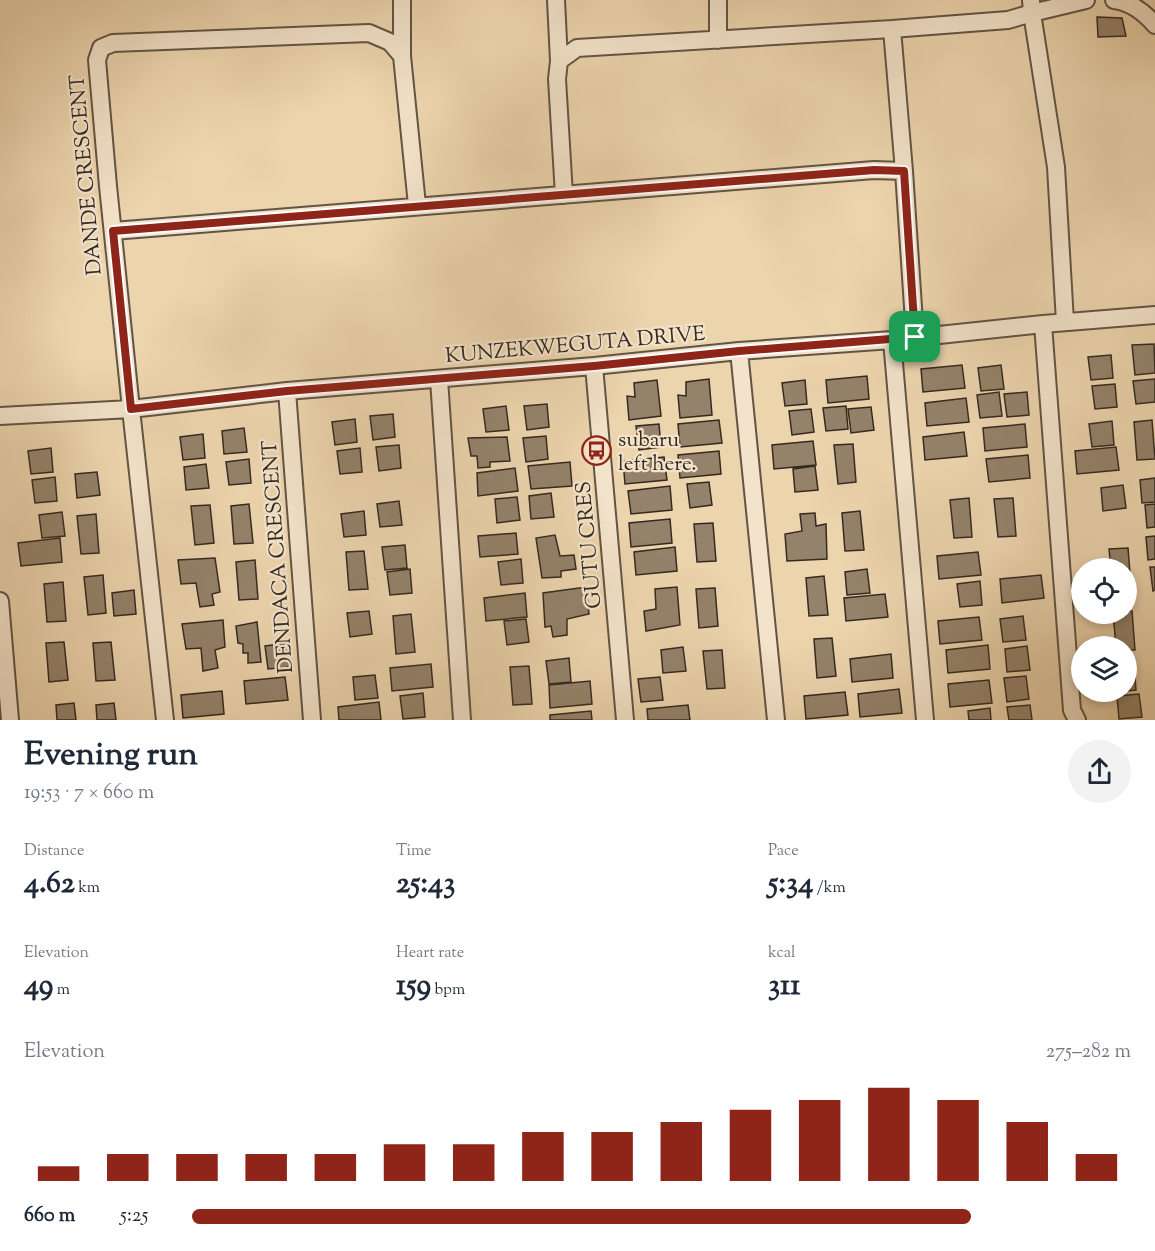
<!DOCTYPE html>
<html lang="en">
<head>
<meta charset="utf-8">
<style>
  :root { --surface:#fff; --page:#f2f2f3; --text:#1f2937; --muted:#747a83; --accent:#8f2418 }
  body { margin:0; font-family:"Sorts Mill Goudy",serif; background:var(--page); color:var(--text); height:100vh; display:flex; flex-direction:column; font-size:22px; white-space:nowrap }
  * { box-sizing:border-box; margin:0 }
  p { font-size:20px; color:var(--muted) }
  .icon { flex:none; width:33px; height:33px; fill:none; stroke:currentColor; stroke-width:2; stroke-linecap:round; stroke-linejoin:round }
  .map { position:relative; height:720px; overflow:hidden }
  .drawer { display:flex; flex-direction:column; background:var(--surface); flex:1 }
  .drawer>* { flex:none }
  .buttons { position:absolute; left:1071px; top:558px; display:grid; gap:12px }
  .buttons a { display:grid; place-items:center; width:66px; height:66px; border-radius:50%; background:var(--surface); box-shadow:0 3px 9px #0003; font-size:30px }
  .pin { position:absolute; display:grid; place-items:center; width:51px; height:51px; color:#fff; margin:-26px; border-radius:12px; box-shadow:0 3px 9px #0006 }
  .round { display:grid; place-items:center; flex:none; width:63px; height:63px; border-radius:32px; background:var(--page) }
  .overview { display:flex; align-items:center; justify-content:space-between; height:102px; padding:0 24px }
  h1 { font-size:33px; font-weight:700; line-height:45px }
  .stats { display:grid; grid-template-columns:repeat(3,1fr); gap:9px; height:102px; padding:6px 24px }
  .stats div { display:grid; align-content:center }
  .stats b { font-size:30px; font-weight:700 }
  .stats small { font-size:16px; font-weight:400 }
  .stats p { font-size:16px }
  .chart { height:168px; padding:12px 24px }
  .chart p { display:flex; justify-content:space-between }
  .chart svg { width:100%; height:108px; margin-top:6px; stroke:var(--accent); stroke-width:6 }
  ul { padding:0 24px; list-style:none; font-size:20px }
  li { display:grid; grid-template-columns:96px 72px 1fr; align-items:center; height:45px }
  li i { height:15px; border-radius:8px; background:var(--accent) }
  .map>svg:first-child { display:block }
  .building { fill:#94826a; stroke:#342a22; stroke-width:1.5 }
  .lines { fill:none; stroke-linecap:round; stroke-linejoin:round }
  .minor-casing { stroke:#625445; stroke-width:20 }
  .minor { stroke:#f3e3ca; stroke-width:16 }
  .route-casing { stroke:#fff; stroke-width:12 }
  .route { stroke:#8f2418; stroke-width:8 }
  .labels { text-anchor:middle; stroke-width:4.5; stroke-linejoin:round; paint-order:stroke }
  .street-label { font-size:21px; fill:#342a22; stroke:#f3e3ca }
  .poi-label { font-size:21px; fill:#342a22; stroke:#f3e3ca; text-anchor:start }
</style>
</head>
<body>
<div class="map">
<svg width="1155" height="720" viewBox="0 0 1155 720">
  <rect width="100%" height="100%" fill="#ecd4ad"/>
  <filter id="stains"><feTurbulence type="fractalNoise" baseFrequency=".00333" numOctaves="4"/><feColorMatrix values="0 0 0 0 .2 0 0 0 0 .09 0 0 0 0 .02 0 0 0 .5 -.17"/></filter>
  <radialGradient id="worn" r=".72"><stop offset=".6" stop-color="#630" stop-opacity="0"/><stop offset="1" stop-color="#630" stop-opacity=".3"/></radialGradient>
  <!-- building -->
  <path class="building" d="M1097,17L1122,18L1126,36L1098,37Z
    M1154,344L1155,373L1135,375L1132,345Z
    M1111,355L1113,378L1091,380L1088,357Z
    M962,365L965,388L923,392L921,369Z
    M1001,365L1004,389L981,391L978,368Z
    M867,376L869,399L828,403L826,380Z
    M709,379L712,415L680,418L678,395L686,396V382Z
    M1155,379V402L1136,404L1133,381Z
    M657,380L661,416L629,420L627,396L635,397L634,383Z
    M805,380L807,404L785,406L782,383Z
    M1115,384L1117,407L1095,409L1092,386Z
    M999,392L1002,416L980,418L977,395Z
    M1027,392L1029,415L1007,417L1004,394Z
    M966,398L969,422L927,426L925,403Z
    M547,404L549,427L527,430L524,406Z
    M506,406L509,430L486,432L483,409Z
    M846,406L848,429L826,431L823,408Z
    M871,407L874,430L851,433L848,409Z
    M811,409L814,432L792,435L789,411Z
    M393,414L395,437L373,440L370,416Z
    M355,419L357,442L335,445L332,422Z
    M719,420L722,443L680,447L678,424Z
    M1152,420L1155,459L1137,460L1134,422Z
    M1112,421L1114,445L1092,447L1089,424Z
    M659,424L661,447L639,450L636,426Z
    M1025,424L1027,447L985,451L983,428Z
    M244,428L247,452L224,454L222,431Z
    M964,432L967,456L925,460L923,437Z
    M203,434L205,458L183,460L180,437Z
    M546,436L548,459L526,462L523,438Z
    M507,437L510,461L490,462V467L478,468L477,456H471L468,438Z
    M813,441L816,465L774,469L772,445Z
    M853,444L856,482L838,484L834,445Z
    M399,445L401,468L379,471L376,447Z
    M1116,447L1119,470L1077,474L1075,451Z
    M51,448L53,472L31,474L28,451Z
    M360,448L362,472L340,474L337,451Z
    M719,451L721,474L680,478L678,455Z
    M1028,455L1030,478L989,482L986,459Z
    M664,457L667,480L625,484L623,461Z
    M249,459L251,483L229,485L226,462Z
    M570,462L572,486L531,489L528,466Z
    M206,464L209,488L186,490L184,467Z
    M815,466L818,490L795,492L793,469Z
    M515,468L518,491L478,496L477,473Z
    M97,472L100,495L77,498L75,474Z
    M55,477L57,501L35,503L32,480Z
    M1155,478V502L1142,503L1140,480Z
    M709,482L712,505L690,508L687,484Z
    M1123,485L1126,508L1103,511L1101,488Z
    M670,486L672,510L631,514L628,491Z
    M551,493L554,517L531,519L529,496Z
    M517,497L520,520L497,523L495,499Z
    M969,498L972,537L954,538L950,500Z
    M1013,498L1016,536L998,537L994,499Z
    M399,501L402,525L380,527L377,504Z
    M249,504L253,543L234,544L231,506Z
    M1155,504V527L1147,528L1145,505Z
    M210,505L214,543L195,545L191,506Z
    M364,511L366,535L344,537L341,514Z
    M860,511L864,550L845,551L842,513Z
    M62,512L65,536L42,538L39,515Z
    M815,513L816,526L826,524L827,559L787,561L785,534L802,531L800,514Z
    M96,514L99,553L81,554L77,516Z
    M670,519L672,543L631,547L629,523Z
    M713,523L716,561L697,562L694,524Z
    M516,533L518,554L480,557L478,536Z
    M555,535L560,556L574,555L576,569L561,571V577L542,578L536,538Z
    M1155,536V559L1148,560L1146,537Z
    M60,538L62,562L21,566L18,543Z
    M405,545L407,568L385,570L382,547Z
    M675,547L677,571L636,575L634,552Z
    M1128,548L1131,586L1126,587V568H1111L1109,549Z
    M364,551L368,589L349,590L346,552Z
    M978,552L981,575L939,579L937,556Z
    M215,558L220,592L212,594L214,605L200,607L196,583L181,584L178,560Z
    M521,559L523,583L501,585L498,562Z
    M255,560L258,599L239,600L236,562Z
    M1150,567H1155V590L1153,591Z
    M410,569L412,593L390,595L387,572Z
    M867,569L870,593L847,595L845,572Z
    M103,575L106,613L88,615L84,577Z
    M1041,575L1044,598L1002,603L1000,579Z
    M824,576L828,615L809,616L806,578Z
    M980,581L982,605L960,607L957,584Z
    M63,582L66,621L47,622L44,584Z
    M586,587L589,614L567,619V635L553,637L551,626L545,627L543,593Z
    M677,587L680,625L646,631L644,611L656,609L655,589Z
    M715,588L718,626L699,628L696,589Z
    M134,590L136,614L114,616L112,593Z
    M525,593L527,617L486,621L484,598Z
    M885,594L888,617L846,621L844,598Z
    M369,611L372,634L350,637L347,613Z
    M1126,611H1132L1135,650H1126V646H1116L1113,614H1126Z
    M411,614L415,652L396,654L393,616Z
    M1023,616L1026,640L1003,642L1000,619Z
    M979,617L982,640L940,644L938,621Z
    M526,619L529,642L507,645L504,621Z
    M223,620L225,647L215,650L218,668L203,671L201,648L186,649L182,624Z
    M257,622L261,662L248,663V653H243V644L238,643L236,626Z
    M832,638L836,676L817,678L814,639Z
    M64,642L68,680L49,682L46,643Z
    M111,642L115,680L96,681L93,643Z
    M288,643L290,667L268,669L265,646Z
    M988,645L990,669L948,673L946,650Z
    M1027,646L1030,670L1007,672L1005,649Z
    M683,647L686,671L663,673L661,650Z
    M722,650L725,688L707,689L703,651Z
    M891,654L893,678L852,682L850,659Z
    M569,658L571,682L549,684L546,661Z
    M431,664L433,687L392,691L390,668Z
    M529,666L532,704L513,705L510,667Z
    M1134,666L1136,690L1126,691V667Z
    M375,675L378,698L355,700L353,677Z
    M1026,676L1029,699L1007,702L1004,678Z
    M285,677L288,700L246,704L244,681Z
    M660,677L663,700L641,702L638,679Z
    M989,680L992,703L950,707L948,684Z
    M590,681L592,704L550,708L549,685Z
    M899,689L902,713L860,717L858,694Z
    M222,691L224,714L183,718L181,695Z
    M845,692L848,715L806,719L804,696Z
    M423,693L425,717L403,719L400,696Z
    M1139,694L1142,717L1119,719L1117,696Z
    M379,702L381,720H339L338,707Z
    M74,703L76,720H57L56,705Z
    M114,703L116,720H97L96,705Z
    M688,705L690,720H648L647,709Z
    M1030,705L1032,720H1009L1007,707Z
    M990,708L991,720H969L968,711Z
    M591,711L592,720H550V715Z"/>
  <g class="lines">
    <defs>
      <path id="minor" d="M402,0V56
        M556,0L559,61
        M1031,0L1032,13L1086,0
        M1114,0C1131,2 1144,12 1155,25
        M892,29L904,171
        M718,40V0
        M564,195L557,79L559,61L577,48L892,29L1008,20L1032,13L1056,167L1065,322
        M113,231C366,209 620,190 874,170L904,171L915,337
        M1043,324L1072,710L1077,720
        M892,340L925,720
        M739,351L776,720
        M594,366L625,720
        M439,379L462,720
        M287,391L312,720
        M0,416L131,409L287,391L594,366L739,351L892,340L1043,324L1155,315
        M0,601L10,720
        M165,720L131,409L108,186L97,60L101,48L113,43L369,33L390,42L402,56L417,205"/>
    </defs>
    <!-- minor casing -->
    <use href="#minor" class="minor-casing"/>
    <!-- minor -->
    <use href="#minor" class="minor"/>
  </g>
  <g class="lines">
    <defs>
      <path id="route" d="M874,170L904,171L915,337L739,351L594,366L287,391L131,409L113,231C366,209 620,191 874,170Z"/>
    </defs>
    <!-- route casing -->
    <use href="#route" class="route-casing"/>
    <!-- route -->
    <use href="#route" class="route"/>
  </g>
  <!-- icons -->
  <defs>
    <symbol id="bus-ring" viewBox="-11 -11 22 22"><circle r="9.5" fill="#f3e3ca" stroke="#8f2418" stroke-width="1.5"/><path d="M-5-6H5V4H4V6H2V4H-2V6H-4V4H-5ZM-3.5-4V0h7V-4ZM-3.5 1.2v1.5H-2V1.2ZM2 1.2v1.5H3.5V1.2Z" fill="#8f2418"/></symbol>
  </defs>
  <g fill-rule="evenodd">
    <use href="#bus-ring" x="580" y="434" width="33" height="33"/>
  </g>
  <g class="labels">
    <!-- street labels -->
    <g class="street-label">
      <text transform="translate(85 175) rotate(-95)" y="7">DANDE CRESCENT</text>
      <text transform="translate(575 344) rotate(-5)" y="7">KUNZEKWEGUTA DRIVE</text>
      <text transform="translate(588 545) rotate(-95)" y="7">GUTU CRES</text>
      <text transform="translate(277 557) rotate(-94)" y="7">DENDACA CRESCENT</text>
    </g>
    <!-- poi labels -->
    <g class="poi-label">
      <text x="618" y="446">subaru<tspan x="618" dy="24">left here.</tspan></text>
    </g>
  </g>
  <rect width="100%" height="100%" filter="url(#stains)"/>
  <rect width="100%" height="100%" fill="url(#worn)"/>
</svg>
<div class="buttons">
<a><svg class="icon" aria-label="locate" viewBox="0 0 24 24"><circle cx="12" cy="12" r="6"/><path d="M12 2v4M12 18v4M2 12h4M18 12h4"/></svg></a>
<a><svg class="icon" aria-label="layers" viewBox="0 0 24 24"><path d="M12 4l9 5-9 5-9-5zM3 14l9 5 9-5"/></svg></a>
</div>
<div class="pin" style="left:915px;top:337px;background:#1e9e55"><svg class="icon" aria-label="arrive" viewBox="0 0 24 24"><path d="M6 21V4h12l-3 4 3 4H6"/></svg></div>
</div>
<section class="drawer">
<div class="overview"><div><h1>Evening run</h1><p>19:53 · 7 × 660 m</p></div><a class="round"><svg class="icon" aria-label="share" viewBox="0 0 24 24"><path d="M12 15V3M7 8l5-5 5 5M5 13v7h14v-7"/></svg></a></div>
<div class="stats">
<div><p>Distance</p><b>4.62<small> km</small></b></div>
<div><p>Time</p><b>25:43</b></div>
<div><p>Pace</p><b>5:34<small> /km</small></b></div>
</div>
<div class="stats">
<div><p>Elevation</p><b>49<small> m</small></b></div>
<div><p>Heart rate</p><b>159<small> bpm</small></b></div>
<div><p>kcal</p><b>311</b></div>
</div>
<div class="chart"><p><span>Elevation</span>275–282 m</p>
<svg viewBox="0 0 160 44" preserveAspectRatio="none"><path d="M5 44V38M15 44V33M25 44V33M35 44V33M45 44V33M55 44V29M65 44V29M75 44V24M85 44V24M95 44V20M105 44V15M115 44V11M125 44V6M135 44V11M145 44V20M155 44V33"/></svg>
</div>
<ul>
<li><b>660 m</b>5:25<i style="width:83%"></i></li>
</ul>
</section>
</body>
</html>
